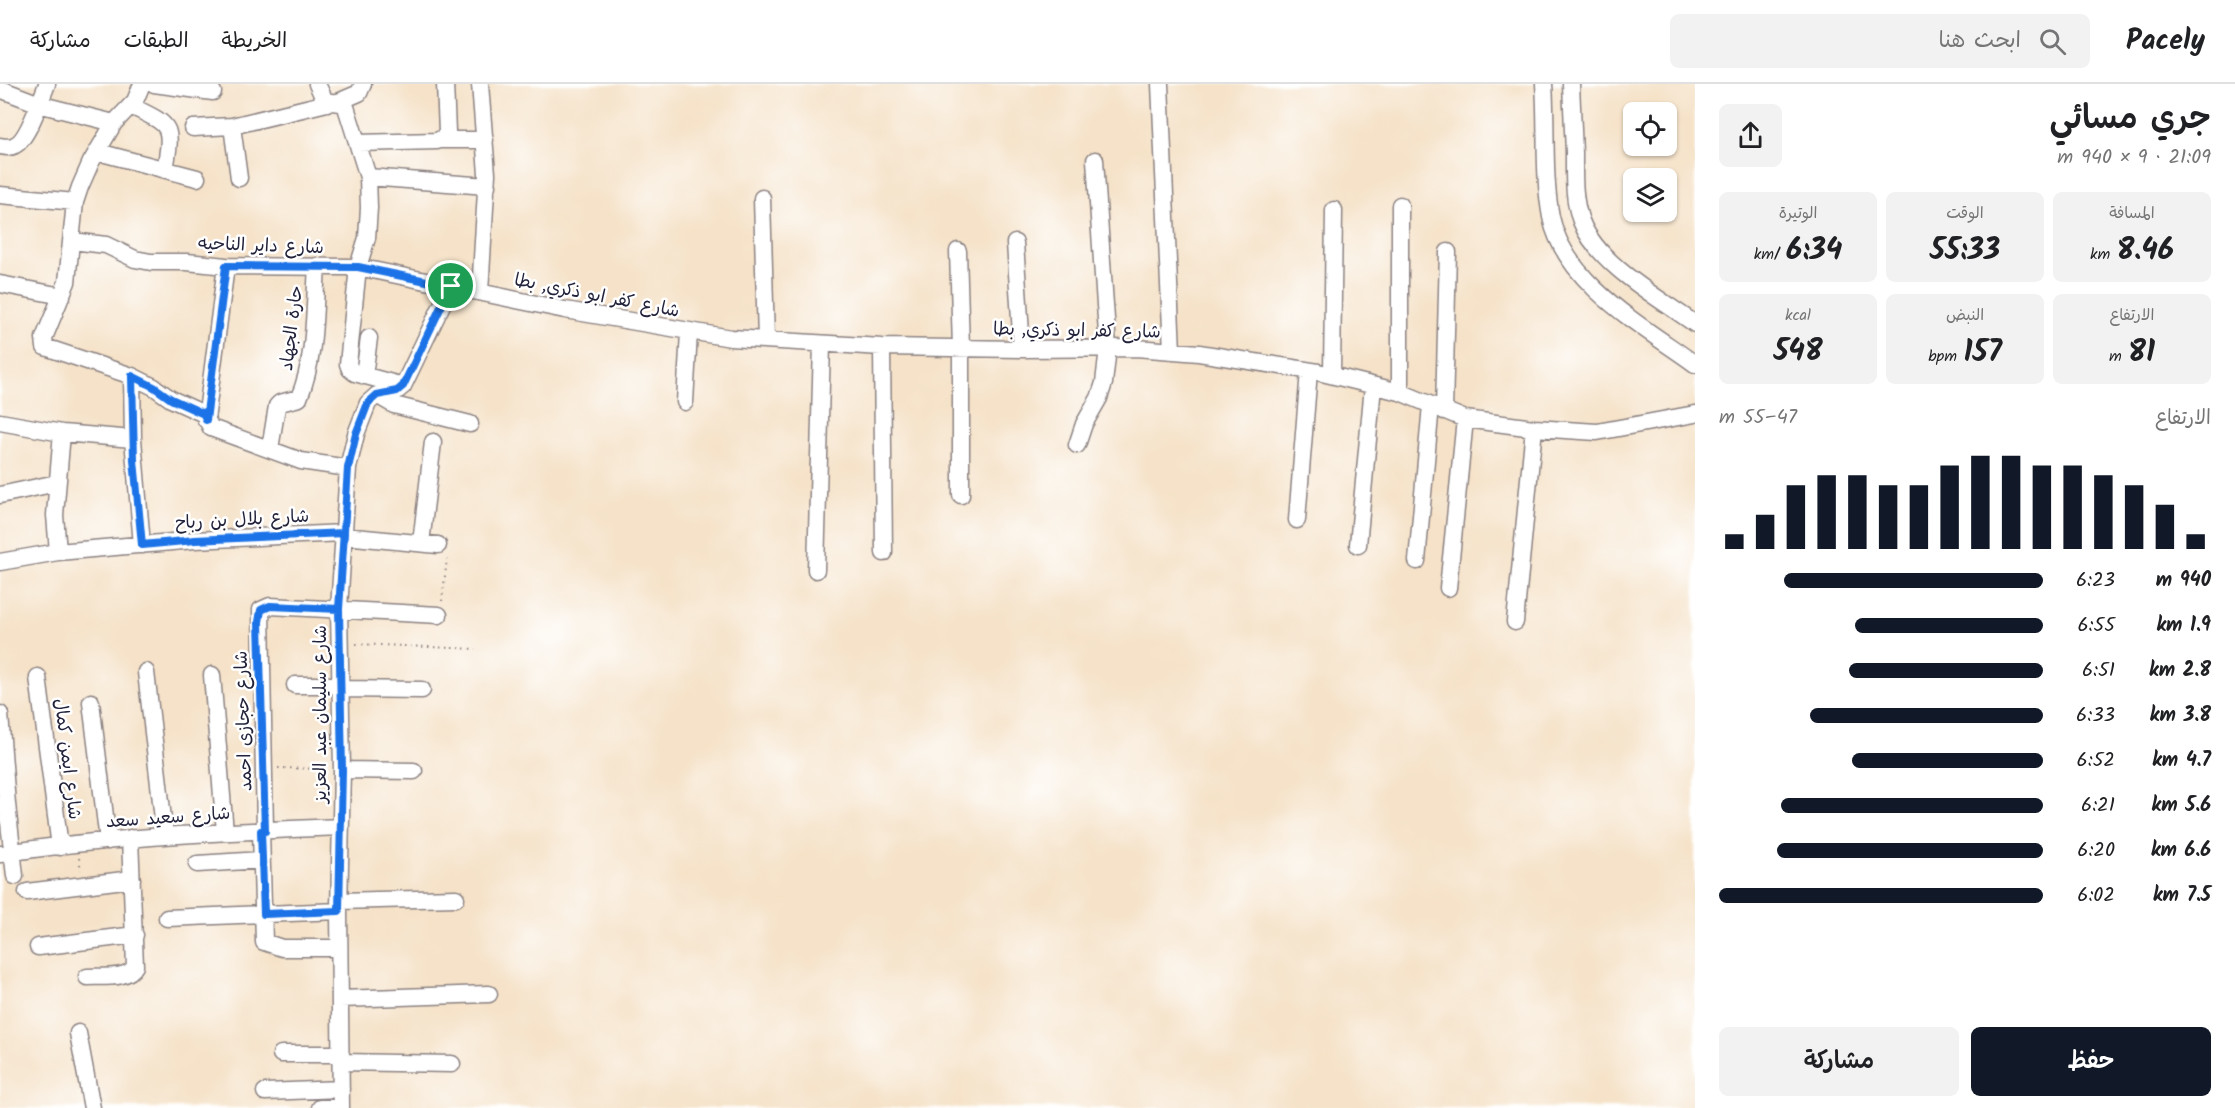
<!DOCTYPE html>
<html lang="ar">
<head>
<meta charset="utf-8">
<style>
  :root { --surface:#fff; --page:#f2f2f2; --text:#202124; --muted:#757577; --line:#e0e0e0; --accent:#111827 }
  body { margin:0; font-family:Kalam,"Playpen Sans Arabic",sans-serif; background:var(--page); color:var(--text); direction:rtl; height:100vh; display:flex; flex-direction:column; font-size:22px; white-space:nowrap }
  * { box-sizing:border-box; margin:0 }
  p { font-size:20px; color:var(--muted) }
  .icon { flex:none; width:33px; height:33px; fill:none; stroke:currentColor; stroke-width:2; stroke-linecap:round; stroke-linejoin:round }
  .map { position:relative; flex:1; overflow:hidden; direction:ltr }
  .details { display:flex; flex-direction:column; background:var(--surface); width:540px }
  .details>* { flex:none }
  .buttons { position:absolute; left:1623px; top:18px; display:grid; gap:12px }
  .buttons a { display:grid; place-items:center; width:54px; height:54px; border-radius:9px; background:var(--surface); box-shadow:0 2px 4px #0004; font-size:30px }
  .pin { position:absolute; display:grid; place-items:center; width:51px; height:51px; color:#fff; margin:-26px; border:3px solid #fff; border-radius:50%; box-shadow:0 2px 6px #0007 }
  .round { display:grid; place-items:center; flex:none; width:63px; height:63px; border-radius:9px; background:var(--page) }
  .summary { display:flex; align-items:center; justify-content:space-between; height:102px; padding:0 24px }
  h1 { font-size:33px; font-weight:600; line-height:45px }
  .figures { display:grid; grid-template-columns:repeat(3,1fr); gap:9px; height:102px; padding:6px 24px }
  .figures div { display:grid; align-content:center; border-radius:9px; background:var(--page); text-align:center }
  .figures b { font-size:30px; font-weight:600 }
  .figures small { font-size:16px; font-weight:400 }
  .figures p { font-size:16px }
  .chart { height:168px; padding:12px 24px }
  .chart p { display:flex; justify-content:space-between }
  .chart svg { width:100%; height:108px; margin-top:6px; stroke:var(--accent); stroke-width:6 }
  .action { display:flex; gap:12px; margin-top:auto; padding:12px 24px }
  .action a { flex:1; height:69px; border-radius:9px; background:var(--accent); color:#fff; font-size:24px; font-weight:600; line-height:69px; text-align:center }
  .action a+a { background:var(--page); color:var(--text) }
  ul { padding:0 24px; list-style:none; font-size:20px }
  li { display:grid; grid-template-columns:96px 72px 1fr; align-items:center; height:45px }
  li i { height:15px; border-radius:8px; background:var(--accent) }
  header { display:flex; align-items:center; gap:36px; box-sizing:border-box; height:84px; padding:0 30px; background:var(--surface); border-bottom:2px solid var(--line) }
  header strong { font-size:28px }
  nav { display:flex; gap:33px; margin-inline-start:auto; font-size:21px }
  .search { width:420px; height:54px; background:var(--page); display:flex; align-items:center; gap:15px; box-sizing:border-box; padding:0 21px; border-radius:9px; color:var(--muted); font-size:22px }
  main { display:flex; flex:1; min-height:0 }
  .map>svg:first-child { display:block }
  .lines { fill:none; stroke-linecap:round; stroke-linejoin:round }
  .minor-casing { stroke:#8c8282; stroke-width:19 }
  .path { stroke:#8c8282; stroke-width:2; stroke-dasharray:1.5 4.5; stroke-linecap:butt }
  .minor { stroke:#fff; stroke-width:16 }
  .route-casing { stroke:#fff; stroke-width:12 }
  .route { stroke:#1a73e8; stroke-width:8 }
  .labels { text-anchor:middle; stroke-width:5; stroke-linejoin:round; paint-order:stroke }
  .street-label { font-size:18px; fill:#22223b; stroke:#fff }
</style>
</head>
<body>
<header>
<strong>Pacely</strong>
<div class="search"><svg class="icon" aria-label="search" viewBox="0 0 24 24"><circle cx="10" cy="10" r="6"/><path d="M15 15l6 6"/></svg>ابحث هنا</div>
<nav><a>الخريطة</a><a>الطبقات</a><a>مشاركة</a></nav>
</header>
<main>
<section class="details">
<div class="summary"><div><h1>جري مسائي</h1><p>21:09 · 9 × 940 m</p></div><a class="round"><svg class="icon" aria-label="share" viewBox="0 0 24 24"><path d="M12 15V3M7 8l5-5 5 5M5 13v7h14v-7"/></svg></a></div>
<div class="figures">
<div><p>المسافة</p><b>8.46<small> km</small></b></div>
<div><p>الوقت</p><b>55:33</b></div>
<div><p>الوتيرة</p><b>6:34<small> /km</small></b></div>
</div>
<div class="figures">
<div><p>الارتفاع</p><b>81<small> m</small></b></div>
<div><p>النبض</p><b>157<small> bpm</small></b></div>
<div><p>kcal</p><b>548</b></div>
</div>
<div class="chart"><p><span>الارتفاع</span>47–55 m</p>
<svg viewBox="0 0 160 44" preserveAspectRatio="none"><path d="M5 44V38M15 44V30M25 44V18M35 44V14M45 44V14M55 44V18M65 44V18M75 44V10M85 44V6M95 44V6M105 44V10M115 44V10M125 44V14M135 44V18M145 44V26M155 44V38"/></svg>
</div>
<ul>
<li><b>940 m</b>6:23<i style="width:80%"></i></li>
<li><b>1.9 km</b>6:55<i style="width:58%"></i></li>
<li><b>2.8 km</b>6:51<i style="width:60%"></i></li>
<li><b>3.8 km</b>6:33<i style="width:72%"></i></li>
<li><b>4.7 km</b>6:52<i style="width:59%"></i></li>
<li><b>5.6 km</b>6:21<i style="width:81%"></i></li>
<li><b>6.6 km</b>6:20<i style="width:82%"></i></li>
<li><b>7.5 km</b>6:02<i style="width:100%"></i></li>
</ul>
<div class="action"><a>حفظ</a><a>مشاركة</a></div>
</section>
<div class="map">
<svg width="1695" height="1024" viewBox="0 0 1695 1024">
  <rect width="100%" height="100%" fill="#fff"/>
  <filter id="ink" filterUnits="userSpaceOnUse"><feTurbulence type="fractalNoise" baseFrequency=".0167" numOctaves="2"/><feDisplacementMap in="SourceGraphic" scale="12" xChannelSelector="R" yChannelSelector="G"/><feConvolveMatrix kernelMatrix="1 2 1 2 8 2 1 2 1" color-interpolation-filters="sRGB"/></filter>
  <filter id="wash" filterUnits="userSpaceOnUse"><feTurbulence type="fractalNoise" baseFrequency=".008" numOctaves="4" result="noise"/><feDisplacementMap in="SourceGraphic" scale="24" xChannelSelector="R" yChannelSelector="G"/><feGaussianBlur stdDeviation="1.35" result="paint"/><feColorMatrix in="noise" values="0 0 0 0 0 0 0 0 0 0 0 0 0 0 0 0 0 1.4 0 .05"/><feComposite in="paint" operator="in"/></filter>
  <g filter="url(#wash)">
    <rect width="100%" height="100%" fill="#f5e2c8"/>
  </g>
  <g filter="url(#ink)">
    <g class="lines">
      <defs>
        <path id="minor" d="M142,0L135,17L114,39L91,78L80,103L75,118L67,198L44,254L45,263L132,292L154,303L171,315L204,330L211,344L301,377L348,384
          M154,0L213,8
          M317,0L326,19
          M480,0L487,90L480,208
          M1160,0L1172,267
          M1544,0C1547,43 1543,91 1551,133C1564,199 1644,243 1695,280
          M1571,0C1572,23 1573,46 1574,69C1574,91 1573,116 1581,137C1597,180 1659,214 1695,240
          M0,5L42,21L114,39
          M338,18L359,9L363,0
          M131,22C171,42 173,39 165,86
          M232,42L239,94
          M193,44L232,42L331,18L342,19L346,23L368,93L369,124L367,154L358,183L348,280L350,285L355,289L403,302
          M440,56H485
          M358,59L437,57L443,54L447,48L445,0
          M0,62C5,63 10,64 15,61C27,56 42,13 47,0
          M98,68L197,94
          M368,93L487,102
          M0,111L75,118
          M762,114L766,256
          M1400,121V308
          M72,157L106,161L135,175L151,178H187L226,182L358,183L565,226L731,254L882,263L1022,265L1136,264L1199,269L1318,288L1400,308L1465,335L1534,344L1597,348L1695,330
          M1015,159L1022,265
          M958,167L961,264V411
          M0,200L62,212
          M882,263L884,469
          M1332,291L1334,126
          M132,292L133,355L142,461
          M364,292L369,254
          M377,311L394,321L470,340
          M685,318L689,248
          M1444,327L1448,168
          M206,336L226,182
          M0,338L62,349L133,355
          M1077,361L1084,340L1099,314L1104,299L1108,264L1095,76
          M270,365L277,322L280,319L299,314C316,273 314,226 317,182
          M0,411L57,399
          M1297,436L1309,287
          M344,452L438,461
          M421,459L433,358
          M1358,461L1373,302
          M58,468L55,431L62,349
          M1417,477L1431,321
          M0,478L58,468L195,456L344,449
          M816,486L822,260
          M1448,504L1465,335
          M1515,538L1534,344
          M146,588L165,752
          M212,591L225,748
          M38,593L60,763
          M295,601H339
          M339,605L422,606
          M91,618L108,757
          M0,630L7,720L15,792
          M342,686L414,687
          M261,747L264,858L282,864H339
          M265,747L261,526L270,522L439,531
          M0,770C112,752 226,748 339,743
          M197,780L262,776
          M27,808L132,795
          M339,817L456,814
          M167,834L339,827
          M38,863L135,851
          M87,893C101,892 128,896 135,882L130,754
          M340,915L489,910
          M78,949L92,1024
          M281,970H341
          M341,978L452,980
          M265,1008L341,1005
          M320,1024H341
          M341,1024L339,827L342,686L339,525L348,384L356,350L368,319L377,311L397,307L403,302L451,202"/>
      </defs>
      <!-- minor casing -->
      <use href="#minor" class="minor-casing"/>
      <!-- path -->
      <path class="path" d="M442,517L447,475
        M356,560L476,565
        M278,684L327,685
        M79,774L81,786"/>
      <!-- minor -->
      <use href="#minor" class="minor"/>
    </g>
  </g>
  <g class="lines" filter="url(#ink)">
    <defs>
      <path id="route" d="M451,202L403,302L397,307L377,311L368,319L356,350L348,384L339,525L342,686L339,827L264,830L261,747H265L259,538L261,526L270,522L339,525L344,449L195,456L142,461L134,376L132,292L154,303L171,315L204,330L206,336L226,182L358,183L451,202"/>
    </defs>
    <!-- route casing -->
    <use href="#route" class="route-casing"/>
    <!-- route -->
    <use href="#route" class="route"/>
  </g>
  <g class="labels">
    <!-- street labels -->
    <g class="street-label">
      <text transform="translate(261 161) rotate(2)" y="6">شارع داير الناحيه</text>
      <text transform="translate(597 211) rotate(11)" y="6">شارع كفر ابو ذكري, بطا</text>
      <text transform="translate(291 244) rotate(-83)" y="6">حارة الجهاد</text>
      <text transform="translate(1077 246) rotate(1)" y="6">شارع كفر ابو ذكري, بطا</text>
      <text transform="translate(242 435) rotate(-3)" y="6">شارع بلال بن رباح</text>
      <text transform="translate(320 630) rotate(-90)" y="6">شارع سليمان عبد العزيز</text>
      <text transform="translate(243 637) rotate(-92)" y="6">شارع حجازى احمد</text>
      <text transform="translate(68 675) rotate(83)" y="6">شارع ايمن كمال</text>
      <text transform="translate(168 733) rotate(-4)" y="6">شارع سعيد سعد</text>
    </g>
  </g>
</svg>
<div class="buttons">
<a><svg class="icon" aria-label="locate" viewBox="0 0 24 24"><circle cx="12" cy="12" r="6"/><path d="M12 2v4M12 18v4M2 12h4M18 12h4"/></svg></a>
<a><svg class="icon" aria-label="layers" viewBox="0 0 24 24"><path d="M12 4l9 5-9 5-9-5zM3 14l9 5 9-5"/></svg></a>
</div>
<div class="pin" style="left:451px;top:202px;background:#1e9e55"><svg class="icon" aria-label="arrive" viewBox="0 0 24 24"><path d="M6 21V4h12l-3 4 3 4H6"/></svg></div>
</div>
</main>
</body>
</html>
